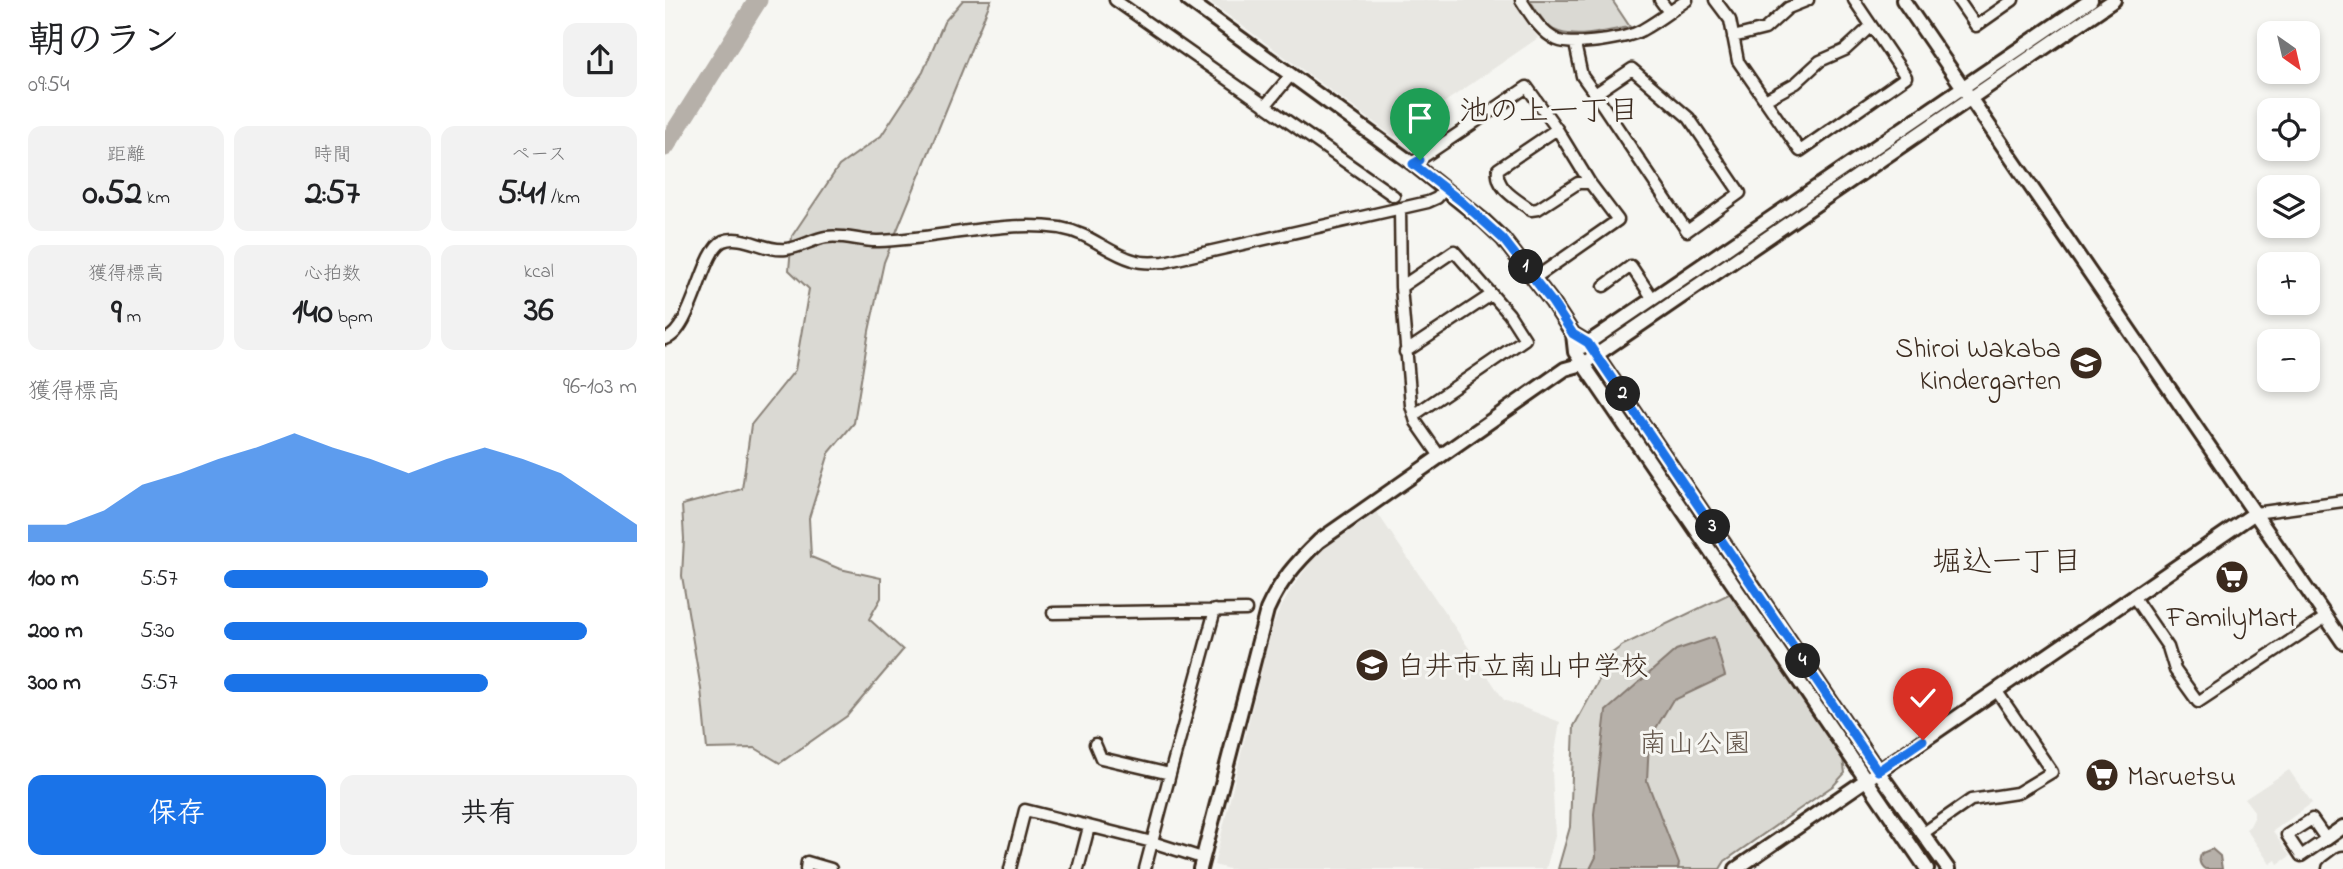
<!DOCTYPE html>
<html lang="ja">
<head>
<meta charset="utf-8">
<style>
  :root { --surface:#fff; --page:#f2f2f2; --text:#202124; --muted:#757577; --accent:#1a73e8 }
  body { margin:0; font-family:"Indie Flower","Klee One",sans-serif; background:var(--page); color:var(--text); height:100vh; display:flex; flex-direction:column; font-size:26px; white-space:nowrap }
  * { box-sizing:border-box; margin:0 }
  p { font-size:23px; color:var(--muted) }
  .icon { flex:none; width:38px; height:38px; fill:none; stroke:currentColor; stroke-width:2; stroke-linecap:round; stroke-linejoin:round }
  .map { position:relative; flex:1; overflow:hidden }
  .drawer { display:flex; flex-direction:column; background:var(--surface); width:665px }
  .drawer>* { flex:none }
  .needle { width:46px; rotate:146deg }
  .controls { position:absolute; left:1592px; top:21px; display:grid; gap:14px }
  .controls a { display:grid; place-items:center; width:63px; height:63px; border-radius:14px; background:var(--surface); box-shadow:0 4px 10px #0003; font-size:35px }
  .pin { position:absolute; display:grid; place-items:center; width:60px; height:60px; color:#fff; margin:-72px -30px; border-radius:50% 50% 50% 0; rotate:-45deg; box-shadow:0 0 7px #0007 }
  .pin .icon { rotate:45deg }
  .km { position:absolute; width:35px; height:35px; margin:-18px; border-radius:50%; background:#222; color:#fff; font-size:19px; line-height:35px; text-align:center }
  .round { display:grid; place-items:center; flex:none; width:74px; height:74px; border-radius:14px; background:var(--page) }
  .head { display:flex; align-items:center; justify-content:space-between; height:119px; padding:0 28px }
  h1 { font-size:38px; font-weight:700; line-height:52px }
  .metrics { display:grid; grid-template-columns:repeat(3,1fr); gap:10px; height:119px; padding:7px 28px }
  .metrics div { display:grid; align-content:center; border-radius:14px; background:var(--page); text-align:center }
  .metrics b { font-size:35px; font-weight:700 }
  .metrics small { font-size:19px; font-weight:400 }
  .metrics p { font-size:19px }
  .chart { height:196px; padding:14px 28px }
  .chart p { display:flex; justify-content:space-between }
  .chart svg { width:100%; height:126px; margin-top:7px; fill:var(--accent); opacity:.7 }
  .button { display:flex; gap:14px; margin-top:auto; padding:14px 28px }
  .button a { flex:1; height:80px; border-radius:14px; background:var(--accent); color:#fff; font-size:28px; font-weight:700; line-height:80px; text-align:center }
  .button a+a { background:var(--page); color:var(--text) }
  ul { padding:0 28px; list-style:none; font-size:23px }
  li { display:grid; grid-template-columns:112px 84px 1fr; align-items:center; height:52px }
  li i { height:18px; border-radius:9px; background:var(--accent) }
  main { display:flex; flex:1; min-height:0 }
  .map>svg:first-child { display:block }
  .built { fill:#e8e7e2 }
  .green { fill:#dad9d3; stroke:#8a8278; stroke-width:2 }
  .water { fill:#b6b0a9; stroke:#857a71; stroke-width:2 }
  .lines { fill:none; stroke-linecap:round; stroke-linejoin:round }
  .river { stroke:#b6b0a9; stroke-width:19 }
  .minor-casing { stroke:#3b2a1e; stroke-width:15 }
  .tertiary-casing { stroke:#3b2a1e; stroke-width:18 }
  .trunk-casing { stroke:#3b2a1e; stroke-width:21 }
  .minor { stroke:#f6f6f2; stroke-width:10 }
  .tertiary { stroke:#f6f6f2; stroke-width:12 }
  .trunk { stroke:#f6f6f2; stroke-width:16 }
  .route-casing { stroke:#fff; stroke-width:14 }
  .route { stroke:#1a73e8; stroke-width:9 }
  .labels { text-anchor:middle; stroke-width:6; stroke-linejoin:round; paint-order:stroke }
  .poi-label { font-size:28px; fill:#3b2a1e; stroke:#f6f6f2; text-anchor:start }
  .park-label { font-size:28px; fill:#63564b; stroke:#f6f6f2 }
  .neighbourhood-label { font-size:30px; fill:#3b2a1e; stroke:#f6f6f2 }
</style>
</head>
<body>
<main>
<section class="drawer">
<div class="head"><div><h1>朝のラン</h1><p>09:54</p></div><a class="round"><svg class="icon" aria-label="share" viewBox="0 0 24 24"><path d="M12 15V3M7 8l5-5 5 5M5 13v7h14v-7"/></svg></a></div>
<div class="metrics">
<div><p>距離</p><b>0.52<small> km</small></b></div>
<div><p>時間</p><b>2:57</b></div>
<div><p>ペース</p><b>5:41<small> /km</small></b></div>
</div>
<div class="metrics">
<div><p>獲得標高</p><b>9<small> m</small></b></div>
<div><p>心拍数</p><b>140<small> bpm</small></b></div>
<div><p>kcal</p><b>36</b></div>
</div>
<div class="chart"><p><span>獲得標高</span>96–103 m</p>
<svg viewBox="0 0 160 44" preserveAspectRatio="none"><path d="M0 44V38L10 38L20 33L30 24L40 20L50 15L60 11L70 6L80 11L90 15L100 20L110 15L120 11L130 15L140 20L150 29L160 38V44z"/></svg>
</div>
<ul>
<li><b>100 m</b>5:57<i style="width:64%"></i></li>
<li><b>200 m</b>5:30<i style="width:88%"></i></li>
<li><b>300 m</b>5:57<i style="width:64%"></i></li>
</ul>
<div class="button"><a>保存</a><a>共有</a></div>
</section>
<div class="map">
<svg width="1678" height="869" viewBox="0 0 1678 869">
  <rect width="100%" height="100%" fill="#f6f6f2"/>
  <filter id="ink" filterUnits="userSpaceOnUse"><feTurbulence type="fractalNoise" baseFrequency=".0143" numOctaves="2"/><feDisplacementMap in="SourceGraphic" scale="14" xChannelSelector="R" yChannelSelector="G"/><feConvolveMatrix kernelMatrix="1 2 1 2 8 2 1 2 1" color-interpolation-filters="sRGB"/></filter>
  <g filter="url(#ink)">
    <!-- built -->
    <path class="built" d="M542,0H847L873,38L729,137Z
      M711,511L839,700L895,722L887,770L890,836L881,869H564L549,865L606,630L613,613L627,588L651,555Z
      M1624,770L1647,803L1608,831L1625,856L1613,864L1611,860L1605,864L1581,829L1585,826L1589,818V811L1580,799Z"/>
    <!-- green -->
    <path class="green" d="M298,0H326L219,262L204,331L189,423L164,453L144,518L146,557L175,569L216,578V598L204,619L238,650L182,716L115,763L90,748L42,749L36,689L17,576L19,539L17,505L77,489L86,425L130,370L144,289L124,270L127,236L174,166L216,136L258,72L279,22Z
      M865,0H947L965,27C943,30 910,41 889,30C879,24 871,10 865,0Z
      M1066,593L1178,759L1180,773L1169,785L1060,861L1055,869H893L905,827L909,726L933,682L935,662L958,645Z"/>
    <!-- water -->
    <path class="water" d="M1049,637L1060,676L1007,701L984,740L982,781L1014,864L1013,869H925L931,857L929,814L941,711L1011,650Z
      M1547,849L1555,856L1557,869H1540C1534,865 1533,859 1537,853Z"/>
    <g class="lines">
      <!-- river -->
      <path class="river" d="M0,147L93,0"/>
      <defs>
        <path id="minor" d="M450,0L729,196
          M856,0C866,15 875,32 892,40C908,47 961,39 977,30C992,22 1007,10 1022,0
          M995,0L1004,12
          M1050,0L1065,20L1073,61L1135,151L1241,77L1189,0
          M1293,0L1311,26L1348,0
          M1068,37L1100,29L1123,8L1143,0
          M910,44L917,76L930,94L1022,231L1075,193L1024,118L967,69L930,94
          M1100,100L1131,83L1155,61L1180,50L1206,26
          M600,106L626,75
          M748,164L862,87L892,129L925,183
          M735,209L736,287L746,405L751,422L774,455
          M870,278L953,220L925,183H913L873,209L866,210C852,199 830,189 833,169L892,129
          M939,286L966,266L988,299
          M736,287L789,251L844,314L860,339L749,415
          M0,339C27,332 37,250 58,241C77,233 101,252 121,249C135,248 148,239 161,237C179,234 197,242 214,241C274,239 335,220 395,228C425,233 441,252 468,260C478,264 489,262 499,262L763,202L772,198L780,189
          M740,352L826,295
          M1590,513L1678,501
          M1468,596L1503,647L1510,670L1533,702L1661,617
          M388,613L581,610
          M430,744L436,758L505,774L480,869
          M505,774L550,610
          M1647,819L1661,839L1636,856L1622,835Z
          M1257,834L1306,800L1352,793L1387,772L1331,690
          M141,869L142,862L166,869
          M345,869L360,810L487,842L537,858
          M413,869L424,827"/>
        <path id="tertiary" d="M523,0L748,164L819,221L838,239L887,302L908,334L910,352L1262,869
          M1238,0L1678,642
          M908,334L923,343L1213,771L1283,869
          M917,347L1426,0
          M1661,839L1678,827
          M535,869L602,610C615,581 631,563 654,541L900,369L918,364L1449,0
          M1071,869L1590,513"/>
        <path id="trunk" d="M1666,869L1678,860"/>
      </defs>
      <!-- minor casing -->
      <use href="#minor" class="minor-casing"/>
      <!-- tertiary casing -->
      <use href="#tertiary" class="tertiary-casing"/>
      <!-- trunk casing -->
      <use href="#trunk" class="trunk-casing"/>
      <!-- minor -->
      <use href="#minor" class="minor"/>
      <!-- tertiary -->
      <use href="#tertiary" class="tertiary"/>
      <!-- trunk -->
      <use href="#trunk" class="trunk"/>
    </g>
  </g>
  <g class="lines" filter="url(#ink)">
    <defs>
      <path id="route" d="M755,160L748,164L797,202L838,239L887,302L908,334L923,343L1213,771L1258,740"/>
    </defs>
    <!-- route casing -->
    <use href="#route" class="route-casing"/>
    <!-- route -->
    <use href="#route" class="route"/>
  </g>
  <!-- icons -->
  <defs>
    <symbol id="school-disc" viewBox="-11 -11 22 22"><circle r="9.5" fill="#3b2a1e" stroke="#f6f6f2"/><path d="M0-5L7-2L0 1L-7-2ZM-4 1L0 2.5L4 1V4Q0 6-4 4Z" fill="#fff"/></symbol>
    <symbol id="supermarket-disc" viewBox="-11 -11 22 22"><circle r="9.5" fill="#3b2a1e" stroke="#f6f6f2"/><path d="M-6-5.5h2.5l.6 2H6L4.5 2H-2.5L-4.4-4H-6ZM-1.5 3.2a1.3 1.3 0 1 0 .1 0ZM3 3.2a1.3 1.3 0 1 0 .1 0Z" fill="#fff"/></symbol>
  </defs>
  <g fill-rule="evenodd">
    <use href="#school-disc" x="1402" y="344" width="38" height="38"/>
    <use href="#supermarket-disc" x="1548" y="558" width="38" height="38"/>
    <use href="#school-disc" x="688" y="646" width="38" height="38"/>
    <use href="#supermarket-disc" x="1418" y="756" width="38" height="38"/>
  </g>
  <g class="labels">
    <!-- poi labels -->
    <g class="poi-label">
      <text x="1396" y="357" text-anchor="end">Shiroi Wakaba<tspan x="1396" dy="32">Kindergarten</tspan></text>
      <text x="1567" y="626" text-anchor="middle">FamilyMart</text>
      <text x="732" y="675">白井市立南山中学校</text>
      <text x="1462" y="785">Maruetsu</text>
    </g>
    <!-- park labels -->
    <g class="park-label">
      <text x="1030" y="752">南山公園</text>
    </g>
    <!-- neighbourhood labels -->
    <g class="neighbourhood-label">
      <text x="884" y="120">池の上一丁目</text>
      <text x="1342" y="571">堀込一丁目</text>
    </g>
  </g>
</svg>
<div class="controls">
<a><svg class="needle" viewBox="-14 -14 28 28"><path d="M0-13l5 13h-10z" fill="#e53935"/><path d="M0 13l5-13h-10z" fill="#757577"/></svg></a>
<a><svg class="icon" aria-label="locate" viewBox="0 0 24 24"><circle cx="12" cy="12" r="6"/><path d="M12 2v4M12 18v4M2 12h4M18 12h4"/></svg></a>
<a><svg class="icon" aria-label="layers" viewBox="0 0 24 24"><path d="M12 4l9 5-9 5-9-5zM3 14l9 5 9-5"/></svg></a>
<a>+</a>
<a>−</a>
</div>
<div class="pin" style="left:755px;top:160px;background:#1e9e55"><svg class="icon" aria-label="arrive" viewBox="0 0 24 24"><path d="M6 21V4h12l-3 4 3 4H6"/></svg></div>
<div class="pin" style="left:1258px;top:740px;background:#d93025"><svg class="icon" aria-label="check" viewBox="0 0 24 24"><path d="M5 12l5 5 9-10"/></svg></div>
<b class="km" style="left:861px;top:267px">1</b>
<b class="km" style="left:958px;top:394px">2</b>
<b class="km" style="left:1048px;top:527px">3</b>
<b class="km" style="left:1138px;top:661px">4</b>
</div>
</main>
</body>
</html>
